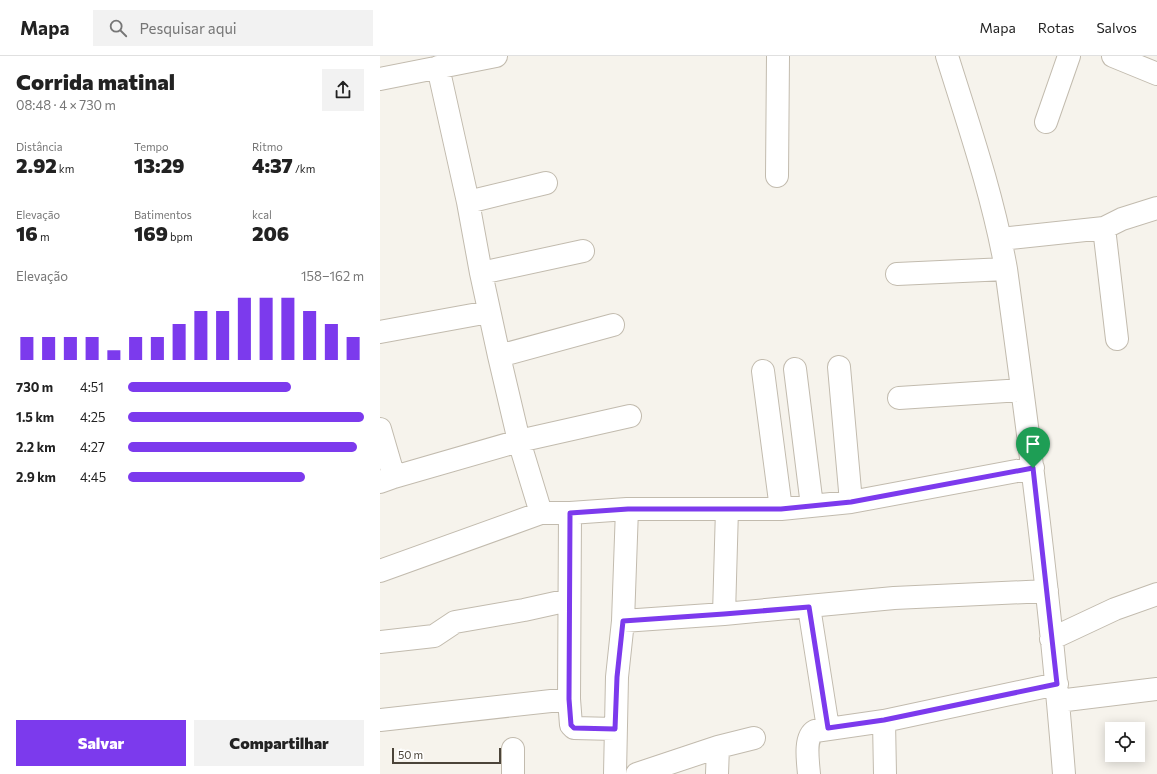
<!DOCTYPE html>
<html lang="pt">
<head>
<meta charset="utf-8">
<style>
  :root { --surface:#fff; --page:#f2f2f2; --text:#222; --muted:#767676; --line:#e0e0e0; --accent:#7c3aed }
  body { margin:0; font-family:Commissioner,sans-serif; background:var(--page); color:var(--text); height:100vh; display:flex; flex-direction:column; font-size:15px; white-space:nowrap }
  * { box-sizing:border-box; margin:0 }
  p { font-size:13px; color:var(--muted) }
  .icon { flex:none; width:22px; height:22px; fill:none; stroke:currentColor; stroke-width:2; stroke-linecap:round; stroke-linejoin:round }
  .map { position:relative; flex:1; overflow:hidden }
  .details { display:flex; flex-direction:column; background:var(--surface); width:380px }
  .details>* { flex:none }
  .tools { position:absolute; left:725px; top:666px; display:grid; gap:8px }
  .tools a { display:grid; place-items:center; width:40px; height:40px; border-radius:0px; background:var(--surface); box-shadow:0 2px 10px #0003; font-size:20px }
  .scale { position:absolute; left:12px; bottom:10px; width:109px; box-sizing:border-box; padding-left:4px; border:2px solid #4b4439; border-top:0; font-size:11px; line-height:14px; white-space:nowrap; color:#4b4439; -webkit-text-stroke:3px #fff; paint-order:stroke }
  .pin { position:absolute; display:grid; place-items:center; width:34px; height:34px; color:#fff; margin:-41px -17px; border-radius:50% 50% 50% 0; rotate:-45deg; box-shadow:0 0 4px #0007 }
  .pin .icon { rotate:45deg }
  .round { display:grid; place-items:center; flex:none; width:42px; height:42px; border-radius:0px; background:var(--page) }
  .headline { display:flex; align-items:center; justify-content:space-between; height:68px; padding:0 16px }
  h1 { font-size:22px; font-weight:800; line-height:30px }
  .stats { display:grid; grid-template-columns:repeat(3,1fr); gap:6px; height:68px; padding:4px 16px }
  .stats div { display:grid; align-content:center }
  .stats b { font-size:20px; font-weight:800 }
  .stats small { font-size:11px; font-weight:400 }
  .stats p { font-size:11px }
  .chart { height:112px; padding:8px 16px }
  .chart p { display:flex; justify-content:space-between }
  .chart svg { width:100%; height:72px; margin-top:4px; stroke:var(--accent); stroke-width:6 }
  .primary-button { display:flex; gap:8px; margin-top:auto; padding:8px 16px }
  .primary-button a { flex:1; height:46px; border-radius:0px; background:var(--accent); color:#fff; font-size:16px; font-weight:800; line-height:46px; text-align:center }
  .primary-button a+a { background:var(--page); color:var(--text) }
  ul { padding:0 16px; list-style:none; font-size:13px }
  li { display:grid; grid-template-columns:64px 48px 1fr; align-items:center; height:30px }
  li i { height:10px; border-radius:5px; background:var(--accent) }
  header { display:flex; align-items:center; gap:24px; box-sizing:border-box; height:56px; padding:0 20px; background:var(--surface); border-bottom:1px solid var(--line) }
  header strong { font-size:19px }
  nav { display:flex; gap:22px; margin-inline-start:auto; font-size:14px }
  .search { width:280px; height:36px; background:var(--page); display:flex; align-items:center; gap:10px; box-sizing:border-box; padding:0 14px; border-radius:0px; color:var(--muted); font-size:15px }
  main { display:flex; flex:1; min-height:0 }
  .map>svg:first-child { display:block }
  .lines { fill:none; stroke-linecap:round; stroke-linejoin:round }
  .minor-casing { stroke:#c2bbae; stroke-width:24 }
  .minor { stroke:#fff; stroke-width:22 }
  .route-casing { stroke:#fff; stroke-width:8 }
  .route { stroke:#7c3aed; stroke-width:5 }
</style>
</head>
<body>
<header>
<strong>Mapa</strong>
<div class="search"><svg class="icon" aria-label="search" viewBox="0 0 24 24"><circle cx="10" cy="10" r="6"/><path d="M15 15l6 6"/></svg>Pesquisar aqui</div>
<nav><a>Mapa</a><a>Rotas</a><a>Salvos</a></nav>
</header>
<main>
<section class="details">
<div class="headline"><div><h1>Corrida matinal</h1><p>08:48 · 4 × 730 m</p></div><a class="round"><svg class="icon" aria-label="share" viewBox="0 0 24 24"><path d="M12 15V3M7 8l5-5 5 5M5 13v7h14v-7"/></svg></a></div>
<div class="stats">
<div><p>Distância</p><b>2.92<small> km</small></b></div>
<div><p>Tempo</p><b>13:29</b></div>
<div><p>Ritmo</p><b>4:37<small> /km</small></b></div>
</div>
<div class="stats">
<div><p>Elevação</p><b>16<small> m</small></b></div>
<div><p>Batimentos</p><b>169<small> bpm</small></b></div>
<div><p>kcal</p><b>206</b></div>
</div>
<div class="chart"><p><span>Elevação</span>158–162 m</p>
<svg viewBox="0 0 160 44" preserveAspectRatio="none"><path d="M5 44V30M15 44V30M25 44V30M35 44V30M45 44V38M55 44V30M65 44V30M75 44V22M85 44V14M95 44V14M105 44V6M115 44V6M125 44V6M135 44V14M145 44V22M155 44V30"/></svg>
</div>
<ul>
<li><b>730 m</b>4:51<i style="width:69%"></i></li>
<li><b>1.5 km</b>4:25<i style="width:100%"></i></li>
<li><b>2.2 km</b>4:27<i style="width:97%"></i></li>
<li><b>2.9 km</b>4:45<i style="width:75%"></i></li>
</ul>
<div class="primary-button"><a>Salvar</a><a>Compartilhar</a></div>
</section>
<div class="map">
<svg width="777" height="718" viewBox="0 0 777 718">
  <rect width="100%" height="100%" fill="#f6f3ec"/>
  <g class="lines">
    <defs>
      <path id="minor" d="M567,0C589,70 613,140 626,213C649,381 671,549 684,718
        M733,0L777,18
        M58,11L88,146L101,217L119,300L139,385L161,457
        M0,23L116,0
        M666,66L689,0
        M397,120L398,0
        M88,146L166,127
        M724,172L737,283
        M621,183L724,172L742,163L777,152
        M101,217L203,195
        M517,218L626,213
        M0,276L109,256
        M119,300L233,269
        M459,311L471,446
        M415,313L432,450
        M383,315L401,453
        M519,342L642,334
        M0,373L14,421
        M0,426L14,421L139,385L250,360
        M190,457L189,643L191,669L194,672L235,673
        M0,515L161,457H190L247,453H401L471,446L653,412
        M429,551L448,672
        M344,558L347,453
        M243,565L344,558L514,542L667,535
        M671,583L735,553L777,538
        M0,586L54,580L75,566L144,554L189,544
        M678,645L777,633
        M0,664L189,643
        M504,665L505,718
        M133,718V693
        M235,718L237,621L243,565L247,453
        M257,718L338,691L374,682
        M337,718L338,691
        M429,718C428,706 424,681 435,675L504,665L677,628"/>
    </defs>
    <!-- minor casing -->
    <use href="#minor" class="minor-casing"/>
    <!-- minor -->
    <use href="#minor" class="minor"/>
  </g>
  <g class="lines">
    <defs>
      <path id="route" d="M653,412L677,628L504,664L448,672L429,551L344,558L243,565L237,621L235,673L194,672L191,669L189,643L190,457L248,453H401L471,446Z"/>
    </defs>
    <!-- route casing -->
    <use href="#route" class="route-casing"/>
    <!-- route -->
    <use href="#route" class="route"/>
  </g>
</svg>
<div class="tools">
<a><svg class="icon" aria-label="locate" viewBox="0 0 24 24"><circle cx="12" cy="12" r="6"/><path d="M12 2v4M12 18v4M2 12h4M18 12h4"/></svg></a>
</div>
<div class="scale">50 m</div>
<div class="pin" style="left:653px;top:412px;background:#1e9e55"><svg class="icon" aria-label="arrive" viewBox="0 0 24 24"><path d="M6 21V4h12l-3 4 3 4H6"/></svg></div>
</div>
</main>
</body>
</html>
